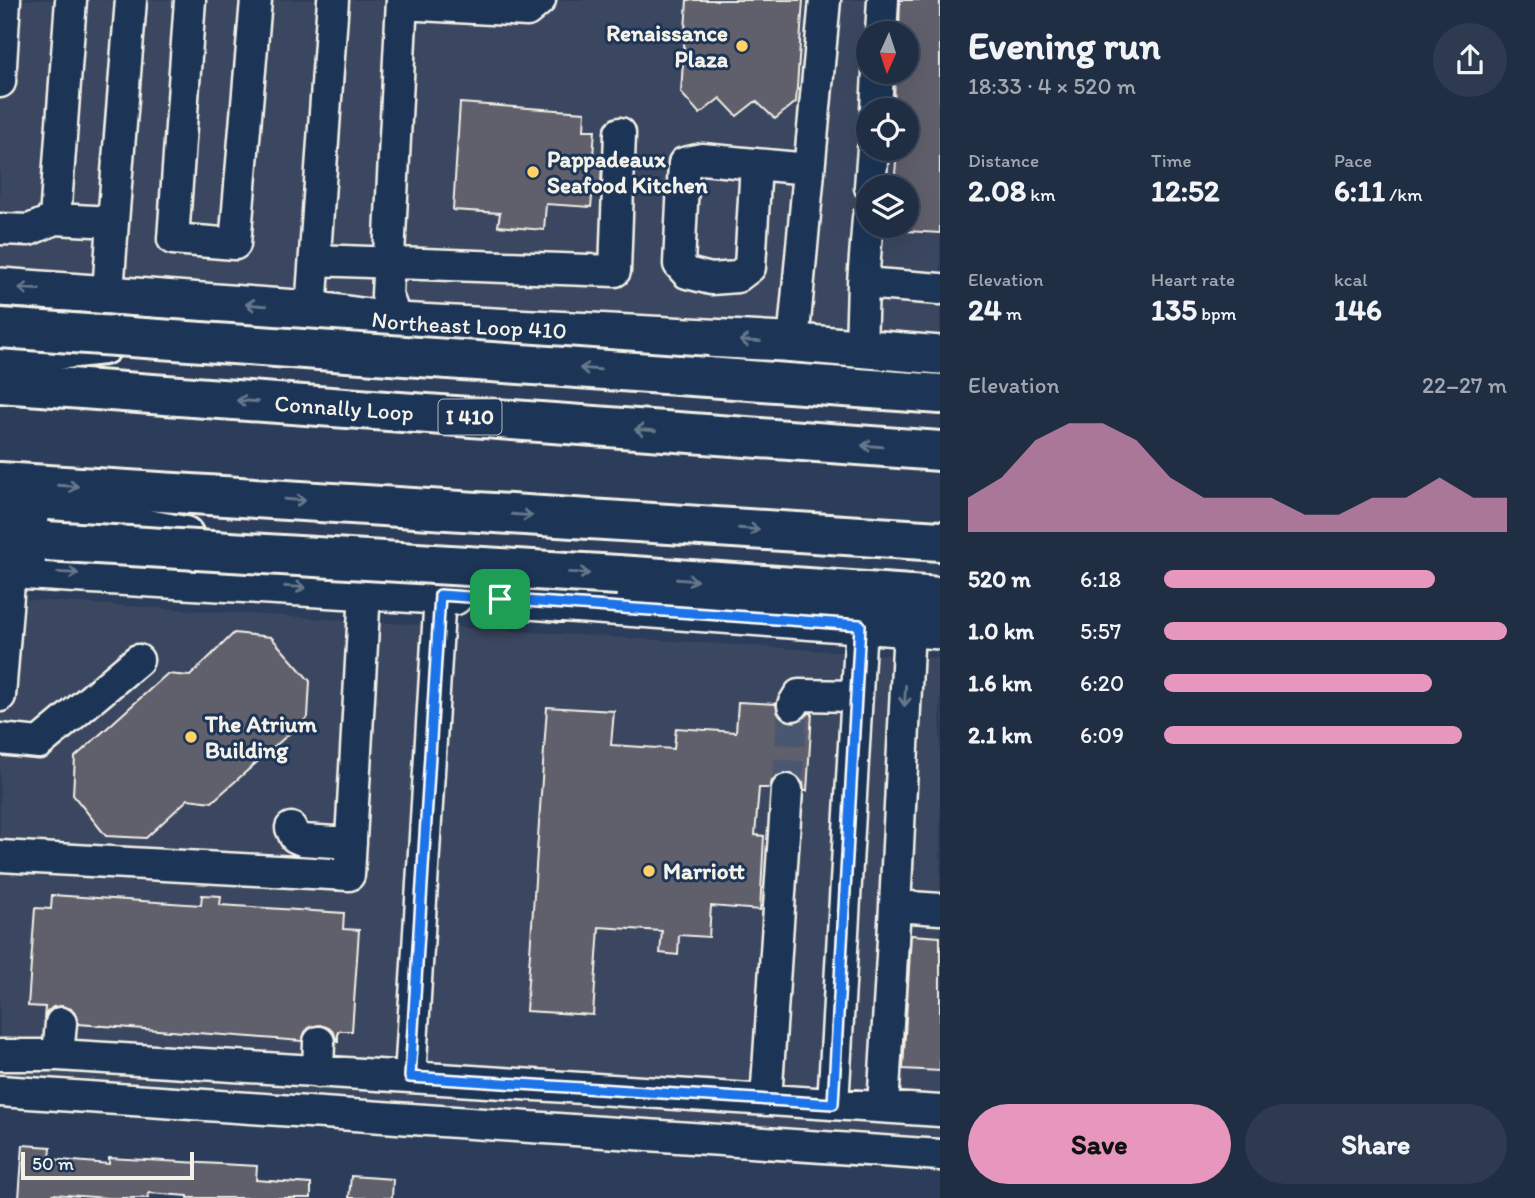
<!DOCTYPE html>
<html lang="en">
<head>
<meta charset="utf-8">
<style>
  :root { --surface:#202e44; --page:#2d3a4f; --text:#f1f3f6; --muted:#a2a8b2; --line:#3d4a5d; --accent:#e797bd }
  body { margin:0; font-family:Itim,sans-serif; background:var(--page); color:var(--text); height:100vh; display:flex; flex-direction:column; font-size:26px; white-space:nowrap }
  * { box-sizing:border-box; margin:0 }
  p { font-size:23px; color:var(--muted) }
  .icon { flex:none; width:38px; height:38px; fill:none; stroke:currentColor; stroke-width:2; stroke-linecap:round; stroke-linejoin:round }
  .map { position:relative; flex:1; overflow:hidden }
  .drawer { display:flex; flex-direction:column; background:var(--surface); width:595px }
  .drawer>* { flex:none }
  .needle { width:46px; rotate:183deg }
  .controls { position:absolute; left:856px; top:21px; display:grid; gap:14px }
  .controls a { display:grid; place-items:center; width:63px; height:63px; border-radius:50%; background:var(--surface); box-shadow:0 7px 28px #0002,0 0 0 2px var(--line); font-size:35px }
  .scale { position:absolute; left:21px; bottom:18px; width:173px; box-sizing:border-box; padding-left:7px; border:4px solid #f4f1e8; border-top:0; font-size:19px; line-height:24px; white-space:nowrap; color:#f4f1e8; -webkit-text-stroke:5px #1d3557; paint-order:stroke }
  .pin { position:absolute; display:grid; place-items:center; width:60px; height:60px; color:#fff; margin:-30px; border-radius:14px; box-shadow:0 4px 10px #0006 }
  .round { display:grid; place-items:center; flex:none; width:74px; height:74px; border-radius:37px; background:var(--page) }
  .headline { display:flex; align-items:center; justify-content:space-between; height:119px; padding:0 28px }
  h1 { font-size:38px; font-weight:700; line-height:52px }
  .stats { display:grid; grid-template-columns:repeat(3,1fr); gap:10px; height:119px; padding:7px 28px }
  .stats div { display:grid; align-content:center }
  .stats b { font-size:30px; font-weight:700 }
  .stats small { font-size:19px; font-weight:400 }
  .stats p { font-size:19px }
  .chart { height:196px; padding:14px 28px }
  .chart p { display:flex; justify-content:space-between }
  .chart svg { width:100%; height:126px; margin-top:7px; fill:var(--accent); opacity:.7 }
  .button { display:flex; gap:14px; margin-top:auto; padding:14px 28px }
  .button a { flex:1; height:80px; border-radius:42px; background:var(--accent); color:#111; font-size:28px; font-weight:700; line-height:80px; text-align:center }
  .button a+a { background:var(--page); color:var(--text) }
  ul { padding:0 28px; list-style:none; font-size:23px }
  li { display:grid; grid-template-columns:112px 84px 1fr; align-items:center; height:52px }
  li i { height:18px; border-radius:9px; background:var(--accent) }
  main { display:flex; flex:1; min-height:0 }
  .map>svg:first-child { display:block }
  .built { fill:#3b4760; fill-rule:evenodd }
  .building { fill:#615f6c; stroke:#f4f1e8; stroke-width:2 }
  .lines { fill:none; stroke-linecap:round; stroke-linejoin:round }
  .minor-tunnel { stroke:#495870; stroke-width:30; stroke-dasharray:30 15; stroke-linecap:butt }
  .minor-casing { stroke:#f4f1e8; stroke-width:35 }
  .major-casing { stroke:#f4f1e8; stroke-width:42 }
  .highway-casing { stroke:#f4f1e8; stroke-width:44 }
  .minor { stroke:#1d3557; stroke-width:30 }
  .major { stroke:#1d3557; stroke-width:37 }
  .highway { stroke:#1d3557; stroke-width:38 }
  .highway-bridge-casing { stroke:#f4f1e8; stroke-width:44; stroke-linecap:butt }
  .highway-bridge { stroke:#1d3557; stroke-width:38 }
  .oneway { stroke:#68778a }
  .route-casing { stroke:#fff; stroke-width:14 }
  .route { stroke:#1a73e8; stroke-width:9 }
  .poi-dot { fill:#ffd166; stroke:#1d3557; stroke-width:2.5 }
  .labels { text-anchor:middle; stroke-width:6; stroke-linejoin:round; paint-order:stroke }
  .shield { fill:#1d3557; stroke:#b4b9bc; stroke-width:2 }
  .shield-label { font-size:21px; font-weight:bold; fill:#f4f1e8 }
  .poi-label { font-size:23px; font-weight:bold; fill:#f4f1e8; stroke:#1d3557; text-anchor:start }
  .street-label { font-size:23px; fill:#f4f1e8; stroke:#1d3557 }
</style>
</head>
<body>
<main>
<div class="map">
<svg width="940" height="1198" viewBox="0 0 940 1198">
  <rect width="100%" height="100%" fill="#2b3d5b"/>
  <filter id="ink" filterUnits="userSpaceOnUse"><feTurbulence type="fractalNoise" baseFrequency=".0143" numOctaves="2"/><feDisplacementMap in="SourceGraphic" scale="14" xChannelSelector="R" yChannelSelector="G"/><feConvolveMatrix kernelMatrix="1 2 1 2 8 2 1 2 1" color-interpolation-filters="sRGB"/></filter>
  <g filter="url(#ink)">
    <!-- built -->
    <path class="built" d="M0,0H940V343L0,278ZM868,33H906V72H868ZM868,110H906V149H868ZM868,187H906V226H868Z
      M0,598L940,658V1146L0,1083Z"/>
    <!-- building -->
    <path class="building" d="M687,0H803L796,102L775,119L756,101L737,116L720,98L700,114L681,93Z
      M900,0H940V233L906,231V187H894L897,149H906V110H894L895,72H906V33H899Z
      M460,103L585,112L584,130H595L593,156L602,157L601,187H593L591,207L546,204L544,230L498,226L500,213L453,210Z
      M234,633L271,637L310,681L308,717L212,802L188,799L146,838L106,836L73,795L75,757L167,674L190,676Z
      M738,702L776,704L778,714L783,720L792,722L801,721L809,713H812L807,791H804L803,783L797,776L789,773L779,775L772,781L770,788H759L755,835L764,836L760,910L711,906L709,937L679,935L678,955L660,953L662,931L599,927L593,1015L526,1011L547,707L614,711L611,745L674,749L676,728L736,732Z
      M52,895L201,905L202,895L221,896L220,905L344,913L343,929L359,930L352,1031H338V1043L334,1033L329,1028L320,1025L310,1027L305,1032L302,1041L78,1024L77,1015L72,1009L62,1006L53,1007L47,1012L44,1019L45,1007L28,1006L35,908L51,909Z
      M911,935L940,937V1071L903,1069Z
      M23,1145L51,1147L50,1159L109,1164V1158L257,1166L256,1180L311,1184V1198H188V1196L149,1193L148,1198H107L53,1194V1198H19Z
      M351,1176L393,1179L392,1198H349Z"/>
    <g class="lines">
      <!-- minor-tunnel -->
      <path class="minor-tunnel" d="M787,790L793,705"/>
      <defs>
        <path id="minor" d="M190,0L173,239L235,244L256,0
          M402,4L527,11L540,0
          M881,33L883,0
          M0,82L5,0
          M876,110L878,72
          M756,164L750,267L737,277L711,279L687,273L679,264L684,163L702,159L809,169
          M870,187L873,149
          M55,219L71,0
          M113,222L131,0
          M0,229L29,230L55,219L113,222L108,293
          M315,260L615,271L620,133
          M863,283L868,218
          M311,310L333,0
          M397,322L387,295L402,0
          M793,343L825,0
          M861,348L863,283L940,289
          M440,595L410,1077L940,1111
          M0,696L10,570
          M793,705L799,695L856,696
          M0,739L39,743L138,660
          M291,828L295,837L302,840L351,843
          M0,856L349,875L365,591
          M895,906L909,628
          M0,1055H58L410,1077
          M58,1055L61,1023
          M318,1072L319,1042
          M0,1091L940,1155
          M766,1100L787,790
          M833,1104L861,625
          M883,1107L895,906L940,909"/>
        <g id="major">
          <path id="s1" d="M0,287L311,310L397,322L784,342L940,355"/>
          <path d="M0,569L454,596"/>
          <path d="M529,600L940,630"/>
        </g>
        <g id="highway">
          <path d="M278,334L379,330L397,322"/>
          <path d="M0,356L103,345"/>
          <path d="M707,377L940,394"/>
          <path id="s2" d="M0,383L940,451"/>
          <path d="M0,482L940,541"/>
          <path d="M6,502L184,536"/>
          <path d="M0,538L46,541"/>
          <path d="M618,575L940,597"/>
          <path d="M412,576L561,602"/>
        </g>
      </defs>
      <!-- minor casing -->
      <use href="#minor" class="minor-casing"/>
      <!-- major casing -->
      <use href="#major" class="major-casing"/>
      <!-- highway casing -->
      <use href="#highway" class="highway-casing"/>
      <!-- minor -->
      <use href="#minor" class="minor"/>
      <!-- major -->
      <use href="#major" class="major"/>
      <!-- highway -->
      <use href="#highway" class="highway"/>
      <defs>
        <path id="highway-bridge" d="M0,328L707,377
          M46,541L618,575"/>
      </defs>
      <!-- highway-bridge casing -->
      <use href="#highway-bridge" class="highway-bridge-casing"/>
      <!-- highway-bridge -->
      <use href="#highway-bridge" class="highway-bridge"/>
    </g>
    <!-- one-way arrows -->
    <defs><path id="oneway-shaft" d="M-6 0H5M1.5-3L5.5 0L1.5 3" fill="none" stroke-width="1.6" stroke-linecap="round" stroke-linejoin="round" transform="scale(1.75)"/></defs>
    <g class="oneway">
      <use href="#oneway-shaft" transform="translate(29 289) rotate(-177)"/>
      <use href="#oneway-shaft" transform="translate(256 305) rotate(-175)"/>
      <use href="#oneway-shaft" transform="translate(750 341) rotate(-177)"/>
      <use href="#oneway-shaft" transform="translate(590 369) rotate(-176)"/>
      <use href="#oneway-shaft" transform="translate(247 401) rotate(-176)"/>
      <use href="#oneway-shaft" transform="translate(645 430) rotate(-176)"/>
      <use href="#oneway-shaft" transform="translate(872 446) rotate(-176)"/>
      <use href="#oneway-shaft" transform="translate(68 486) rotate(4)"/>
      <use href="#oneway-shaft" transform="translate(295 500) rotate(4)"/>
      <use href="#oneway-shaft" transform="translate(522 515) rotate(4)"/>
      <use href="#oneway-shaft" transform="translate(749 529) rotate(4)"/>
      <use href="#oneway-shaft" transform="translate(68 573) rotate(3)"/>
      <use href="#oneway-shaft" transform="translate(579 573) rotate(3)"/>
      <use href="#oneway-shaft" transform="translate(687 580) rotate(4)"/>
      <use href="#oneway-shaft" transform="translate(295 587) rotate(3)"/>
      <use href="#oneway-shaft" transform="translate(905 696) rotate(93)"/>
    </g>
  </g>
  <g class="lines" filter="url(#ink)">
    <defs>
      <path id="route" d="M440,595L860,625L833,1104L410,1077Z"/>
    </defs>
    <!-- route casing -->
    <use href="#route" class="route-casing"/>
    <!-- route -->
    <use href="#route" class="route"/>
  </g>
  <!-- markers -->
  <g class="poi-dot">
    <circle cx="742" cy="46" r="7"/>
    <circle cx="533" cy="172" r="7"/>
    <circle cx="191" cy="737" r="7"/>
    <circle cx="649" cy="871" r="7"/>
  </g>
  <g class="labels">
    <!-- shield labels -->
    <rect class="shield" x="438.5" y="399.5" width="63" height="35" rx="5"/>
    <g class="shield-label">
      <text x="470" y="424">I 410</text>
    </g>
    <!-- poi labels -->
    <g class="poi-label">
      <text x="728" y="41" text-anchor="end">Renaissance<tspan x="728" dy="26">Plaza</tspan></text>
      <text x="547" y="167">Pappadeaux<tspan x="547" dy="26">Seafood Kitchen</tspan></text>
      <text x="205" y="732">The Atrium<tspan x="205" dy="26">Building</tspan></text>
      <text x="663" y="879">Marriott</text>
    </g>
    <!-- street labels -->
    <g class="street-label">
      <text dy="8" stroke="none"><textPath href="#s1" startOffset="471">Northeast Loop 410</textPath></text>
      <text dy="8" stroke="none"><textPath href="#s2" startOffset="345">Connally Loop</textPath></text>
    </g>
  </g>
</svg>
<div class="controls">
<a><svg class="needle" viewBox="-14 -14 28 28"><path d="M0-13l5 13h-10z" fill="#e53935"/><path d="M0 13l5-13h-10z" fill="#a2a8b2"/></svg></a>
<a><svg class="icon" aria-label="locate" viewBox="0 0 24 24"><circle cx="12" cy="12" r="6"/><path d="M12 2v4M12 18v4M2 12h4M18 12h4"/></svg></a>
<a><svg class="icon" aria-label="layers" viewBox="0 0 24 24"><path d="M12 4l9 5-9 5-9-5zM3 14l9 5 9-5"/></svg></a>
</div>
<div class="scale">50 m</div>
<div class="pin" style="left:500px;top:599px;background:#1e9e55"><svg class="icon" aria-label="arrive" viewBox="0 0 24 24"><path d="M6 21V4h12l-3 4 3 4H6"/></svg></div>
</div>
<section class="drawer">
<div class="headline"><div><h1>Evening run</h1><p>18:33 · 4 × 520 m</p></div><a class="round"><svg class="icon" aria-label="share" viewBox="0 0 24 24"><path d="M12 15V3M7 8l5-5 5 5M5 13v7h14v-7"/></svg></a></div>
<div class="stats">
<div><p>Distance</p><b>2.08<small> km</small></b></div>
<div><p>Time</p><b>12:52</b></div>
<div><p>Pace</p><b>6:11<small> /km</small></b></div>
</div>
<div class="stats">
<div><p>Elevation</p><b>24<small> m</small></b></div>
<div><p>Heart rate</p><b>135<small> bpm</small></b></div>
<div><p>kcal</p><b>146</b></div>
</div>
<div class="chart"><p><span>Elevation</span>22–27 m</p>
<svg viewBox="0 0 160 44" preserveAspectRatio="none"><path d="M0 44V32L10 25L20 12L30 6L40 6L50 12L60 25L70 32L80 32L90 32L100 38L110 38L120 32L130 32L140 25L150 32L160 32V44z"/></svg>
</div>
<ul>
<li><b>520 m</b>6:18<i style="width:79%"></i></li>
<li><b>1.0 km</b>5:57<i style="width:100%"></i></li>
<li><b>1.6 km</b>6:20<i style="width:78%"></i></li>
<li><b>2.1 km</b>6:09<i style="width:87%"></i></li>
</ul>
<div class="button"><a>Save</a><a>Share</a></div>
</section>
</main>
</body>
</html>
